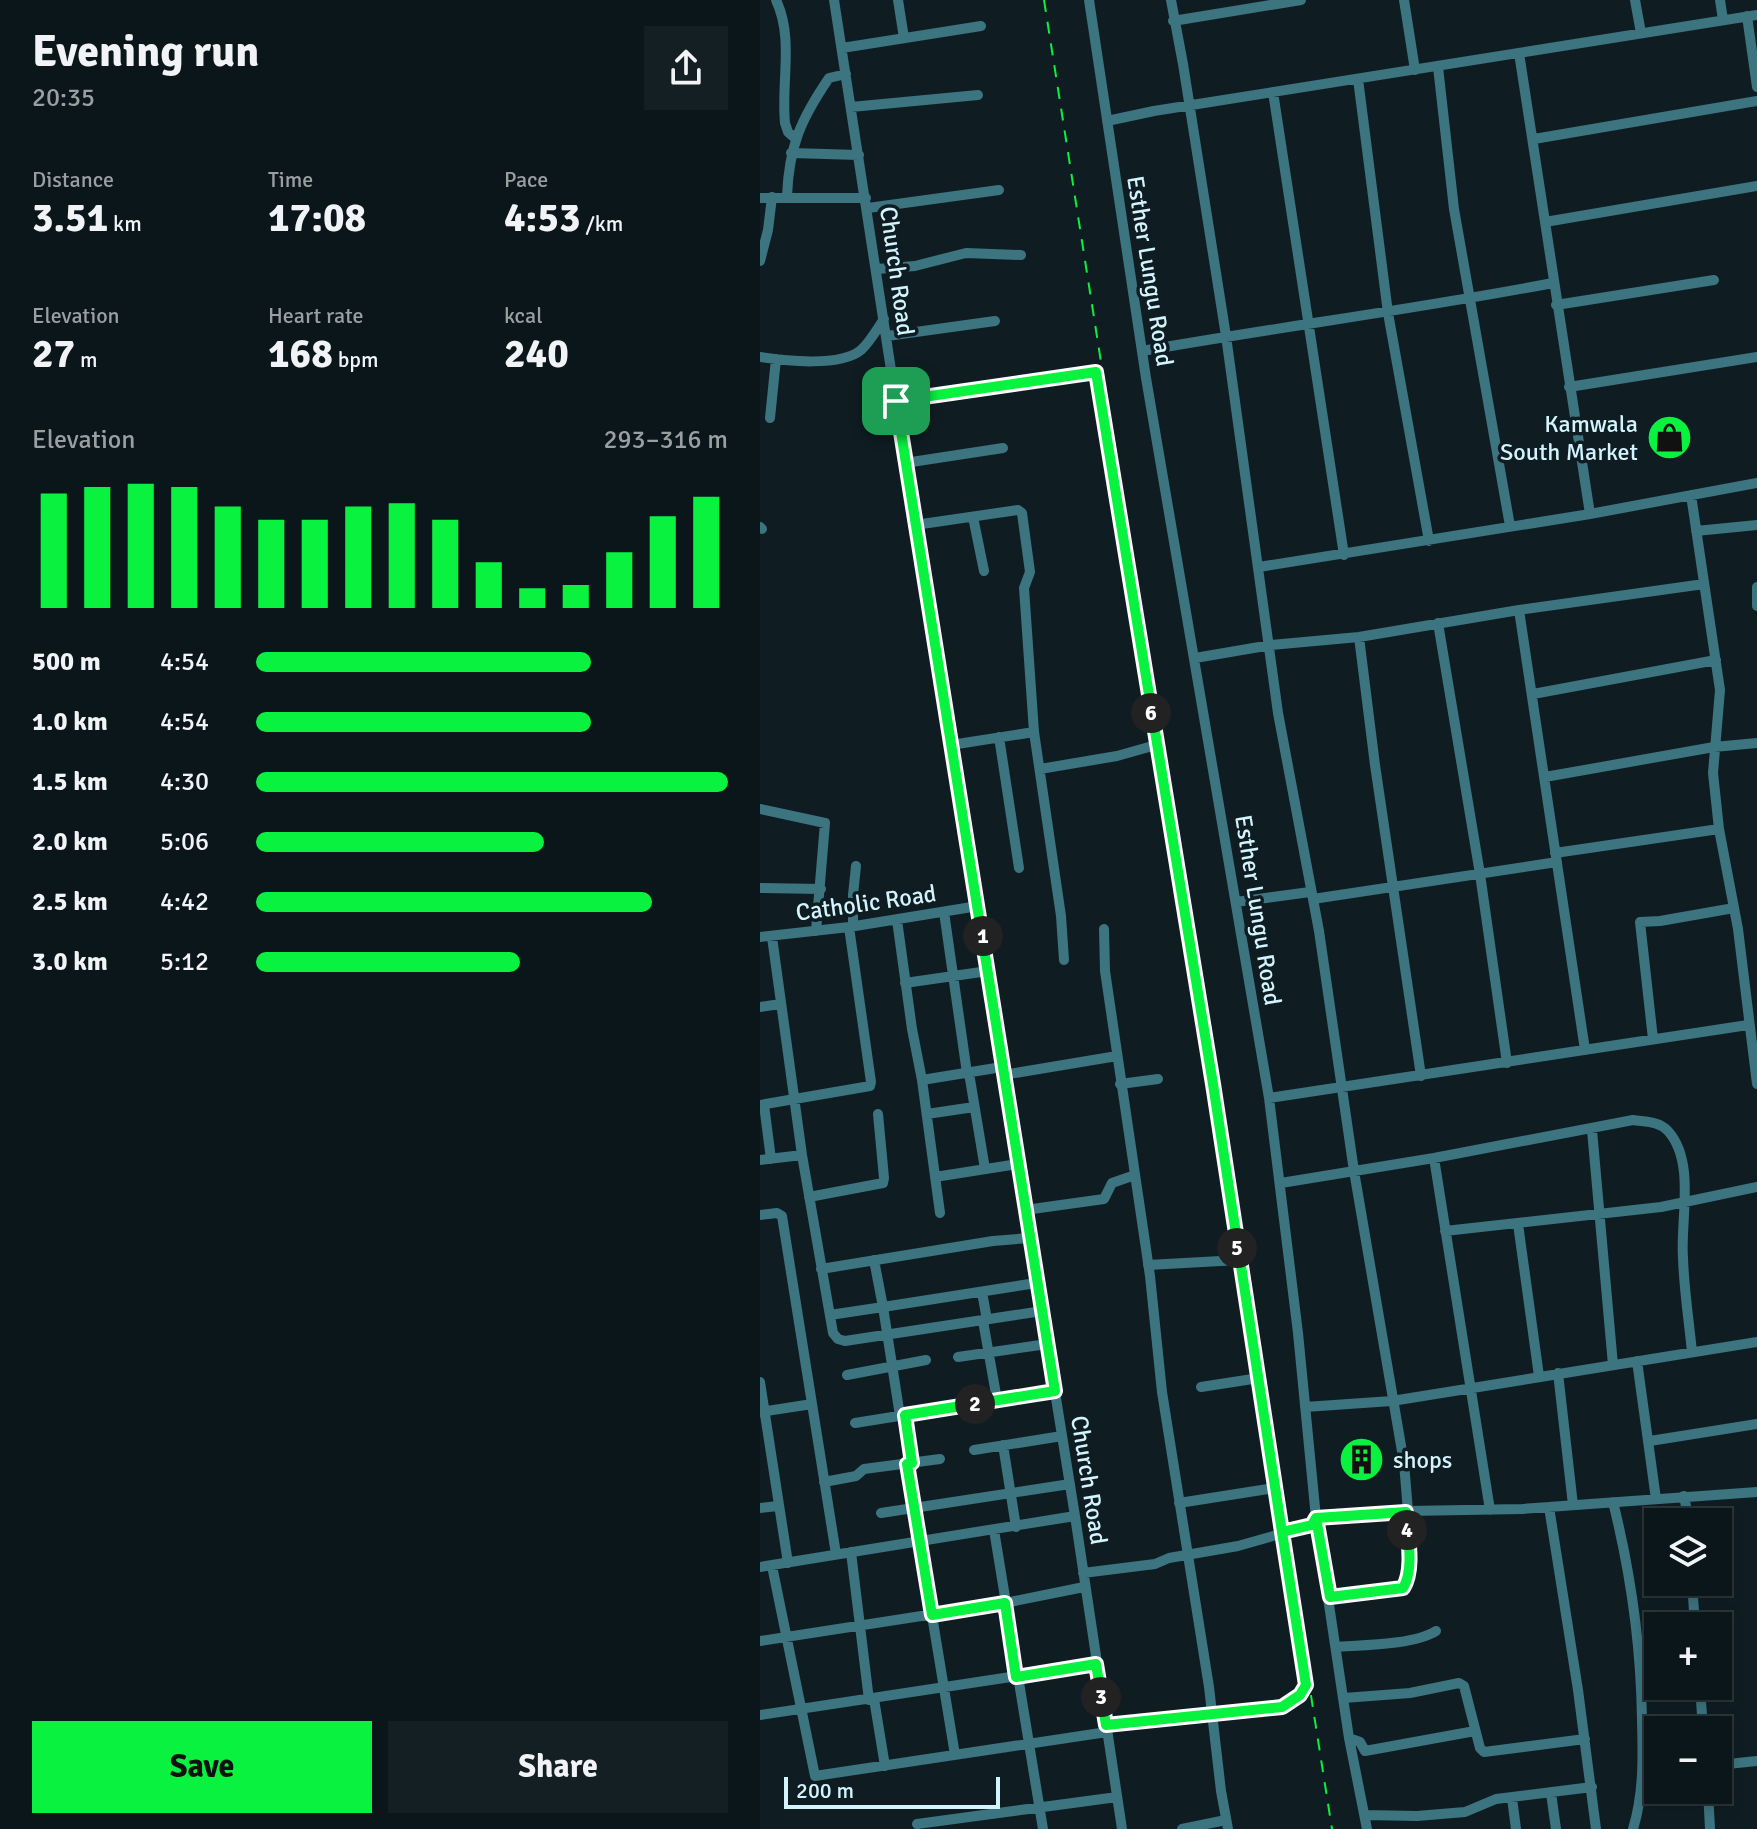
<!DOCTYPE html>
<html lang="en">
<head>
<meta charset="utf-8">
<style>
  :root { --surface:#0b161a; --page:#141f23; --text:#f1f3f6; --muted:#9a9fa2; --line:#2b3539; --accent:#0af240 }
  body { margin:0; font-family:Signika,sans-serif; background:var(--page); color:var(--text); height:100vh; display:flex; flex-direction:column; font-size:30px; white-space:nowrap }
  * { box-sizing:border-box; margin:0 }
  p { font-size:26px; color:var(--muted) }
  .icon { flex:none; width:44px; height:44px; fill:none; stroke:currentColor; stroke-width:2; stroke-linecap:round; stroke-linejoin:round }
  .map { position:relative; flex:1; overflow:hidden }
  .drawer { display:flex; flex-direction:column; background:var(--surface); width:760px }
  .drawer>* { flex:none }
  .controls { position:absolute; left:884px; top:1508px; display:grid; gap:16px }
  .controls a { display:grid; place-items:center; width:88px; height:88px; border-radius:0px; background:var(--surface); box-shadow:0 4px 12px #0003,0 0 0 2px var(--line); font-size:40px }
  .scale { position:absolute; left:24px; bottom:20px; width:216px; box-sizing:border-box; padding-left:8px; border:4px solid #d3f3fd; border-top:0; font-size:22px; line-height:28px; white-space:nowrap; color:#d3f3fd; -webkit-text-stroke:6px #0f1d23; paint-order:stroke }
  .pin { position:absolute; display:grid; place-items:center; width:68px; height:68px; color:#fff; margin:-34px; border-radius:16px; box-shadow:0 4px 12px #0006 }
  .km { position:absolute; width:40px; height:40px; margin:-20px; border-radius:50%; background:#222; color:#fff; font-size:22px; line-height:40px; text-align:center }
  .round { display:grid; place-items:center; flex:none; width:84px; height:84px; border-radius:0px; background:var(--page) }
  .summary { display:flex; align-items:center; justify-content:space-between; height:136px; padding:0 32px }
  h1 { font-size:44px; font-weight:700; line-height:60px }
  .metrics { display:grid; grid-template-columns:repeat(3,1fr); gap:12px; height:136px; padding:8px 32px }
  .metrics div { display:grid; align-content:center }
  .metrics b { font-size:40px; font-weight:700 }
  .metrics small { font-size:22px; font-weight:400 }
  .metrics p { font-size:22px }
  .chart { height:224px; padding:16px 32px }
  .chart p { display:flex; justify-content:space-between }
  .chart svg { width:100%; height:144px; margin-top:8px; stroke:var(--accent); stroke-width:6 }
  .primary-button { display:flex; gap:16px; margin-top:auto; padding:16px 32px }
  .primary-button a { flex:1; height:92px; border-radius:0px; background:var(--accent); color:#111; font-size:32px; font-weight:700; line-height:92px; text-align:center }
  .primary-button a+a { background:var(--page); color:var(--text) }
  ul { padding:0 32px; list-style:none; font-size:26px }
  li { display:grid; grid-template-columns:128px 96px 1fr; align-items:center; height:60px }
  li i { height:20px; border-radius:10px; background:var(--accent) }
  main { display:flex; flex:1; min-height:0 }
  .map>svg:first-child { display:block }
  .lines { fill:none; stroke-linecap:round; stroke-linejoin:round }
  .minor { stroke:#3c7480; stroke-width:10 }
  .rail { stroke:#0af240; stroke-width:2; stroke-dasharray:12 10; stroke-linecap:butt }
  .route-casing { stroke:#fff; stroke-width:16 }
  .route { stroke:#0af240; stroke-width:10 }
  .labels { text-anchor:middle; stroke-width:7; stroke-linejoin:round; paint-order:stroke }
  .street-label { font-size:24px; fill:#d3f3fd; stroke:#0f1d23 }
  .poi-label { font-size:24px; fill:#d3f3fd; stroke:#0f1d23; text-anchor:end }
</style>
</head>
<body>
<main>
<section class="drawer">
<div class="summary"><div><h1>Evening run</h1><p>20:35</p></div><a class="round"><svg class="icon" aria-label="share" viewBox="0 0 24 24"><path d="M12 15V3M7 8l5-5 5 5M5 13v7h14v-7"/></svg></a></div>
<div class="metrics">
<div><p>Distance</p><b>3.51<small> km</small></b></div>
<div><p>Time</p><b>17:08</b></div>
<div><p>Pace</p><b>4:53<small> /km</small></b></div>
</div>
<div class="metrics">
<div><p>Elevation</p><b>27<small> m</small></b></div>
<div><p>Heart rate</p><b>168<small> bpm</small></b></div>
<div><p>kcal</p><b>240</b></div>
</div>
<div class="chart"><p><span>Elevation</span>293–316 m</p>
<svg viewBox="0 0 160 44" preserveAspectRatio="none"><path d="M5 44V9M15 44V7M25 44V6M35 44V7M45 44V13M55 44V17M65 44V17M75 44V13M85 44V12M95 44V17M105 44V30M115 44V38M125 44V37M135 44V27M145 44V16M155 44V10"/></svg>
</div>
<ul>
<li><b>500 m</b>4:54<i style="width:71%"></i></li>
<li><b>1.0 km</b>4:54<i style="width:71%"></i></li>
<li><b>1.5 km</b>4:30<i style="width:100%"></i></li>
<li><b>2.0 km</b>5:06<i style="width:61%"></i></li>
<li><b>2.5 km</b>4:42<i style="width:84%"></i></li>
<li><b>3.0 km</b>5:12<i style="width:56%"></i></li>
</ul>
<div class="primary-button"><a>Save</a><a>Share</a></div>
</section>
<div class="map">
<svg width="997" height="1829" viewBox="0 0 997 1829">
  <rect width="100%" height="100%" fill="#0f1d23"/>
  <g class="lines">
    <!-- minor -->
    <path class="minor" d="M16,0C34,38 21,82 25,123L28,132L36,139
      M74,0L152,506L315,1516L362,1829
      M138,0L144,38
      M329,0L386,378L509,1098L538,1333L556,1518L589,1738L607,1829
      M411,0L423,64L466,336L518,713L559,931L594,1171L644,1463L648,1511
      M644,0L655,70
      M875,0L881,33
      M960,0L963,20
      M987,16L997,87
      M413,21L541,0
      M82,48L221,26
      M759,53L830,514
      M678,67L694,209L750,526
      M598,79L628,313L669,541
      M513,92L584,555
      M91,107L218,95
      M347,121L394,111L997,15
      M774,139L997,101
      M31,153L99,155
      M27,196C29,146 41,119 69,78L86,74
      M0,198H106
      M108,208L239,190
      M785,222L997,186
      M0,261L8,230L12,197
      M117,269L155,266L206,253L261,255
      M796,305L954,280
      M127,336L235,321
      M382,351C519,327 657,309 793,283
      M0,357C25,361 81,367 101,350C110,342 117,329 124,319
      M809,387L997,357
      M136,401L336,372L396,745
      M10,418L16,359
      M145,463L243,448
      M931,495L960,690L953,773L959,829L978,929L997,1084
      M213,517L224,571
      M155,525L258,510L262,513L270,572L264,588L274,732L301,916L304,960
      M0,527L2,529
      M936,531L997,525
      M499,567L830,514L997,483
      M997,587V606
      M759,610L825,1050
      M678,623L720,874L747,1063
      M599,637L615,765L661,1076
      M435,658L511,645L599,637L759,610L944,584
      M773,694L956,660
      M239,737L259,868
      M191,745L274,732
      M280,769L357,756L396,745L453,1084L546,1685L540,1695L522,1707L346,1725
      M785,777L954,747L997,743
      M0,809L65,823L56,931
      M795,853L959,829
      M0,888L61,889
      M553,899L797,862
      M476,902L550,892
      M184,912L207,1073
      M137,920L152,1029L162,1080L242,1067
      M93,927V895L96,866
      M344,929L345,971L390,1276L402,1392L449,1687L461,1791L468,1829
      M0,937L89,927L218,906
      M12,937L42,1155L73,1333L78,1339L85,1341L282,1311
      M145,983L228,971
      M0,1007L20,1004
      M893,1039L880,922L900,921L974,908
      M209,1073L225,1169
      M243,1075L357,1056
      M162,1080L180,1213
      M360,1084L398,1079
      M509,1098L988,1025
      M0,1105L110,1086L111,1082L89,927
      M4,1105L11,1159
      M167,1114L214,1107
      M832,1130L853,1365
      M674,1158L730,1510
      M0,1160L42,1155
      M175,1177L258,1164
      M521,1183L674,1158L873,1120C886,1122 899,1121 908,1131C936,1162 920,1221 923,1258C924,1290 929,1321 932,1352
      M49,1197L123,1183L124,1178L118,1114
      M265,1210L344,1199L352,1183L375,1175
      M0,1215L17,1213L22,1216L76,1554
      M758,1224L779,1376
      M685,1231L901,1207L997,1187
      M388,1265L479,1260
      M61,1269L233,1241L269,1238
      M222,1292L227,1320
      M70,1315L123,1307L114,1260
      M223,1321L237,1400
      M198,1357L287,1344
      M877,1361L896,1499
      M798,1373L813,1505
      M87,1375L166,1360
      M0,1382L28,1563
      M441,1387L499,1378
      M545,1407L632,1401L997,1342
      M0,1412L52,1404
      M145,1415L152,1463
      M140,1416L123,1307L276,1283
      M95,1423L295,1391
      M890,1441L997,1424
      M243,1445L256,1527
      M214,1450L302,1436
      M147,1464L195,1755
      M64,1482L96,1476L104,1469L180,1459
      M924,1496L929,1522
      M853,1502C871,1574 881,1645 882,1720C883,1757 884,1793 873,1829
      M419,1503L514,1488
      M789,1507L818,1690L836,1829
      M0,1508L18,1506
      M121,1513L310,1484
      M234,1530L283,1829
      M91,1552L109,1700
      M12,1566L55,1776L347,1732
      M0,1567L315,1516
      M323,1573L395,1564L409,1558L478,1546L552,1525L556,1518L648,1511L762,1509L997,1492
      M932,1582L935,1626
      M570,1597L646,1586L648,1551L646,1512
      M0,1641L245,1603L324,1587
      M576,1647C603,1645 654,1645 676,1631
      M940,1686L943,1730
      M584,1698L650,1693L699,1683L704,1686L720,1748L724,1752L825,1739
      M114,1699L125,1766
      M0,1715L336,1664
      M589,1738L600,1742L605,1751L715,1731
      M958,1765L997,1761
      M948,1790L950,1829
      M791,1793L796,1829
      M752,1798L756,1829
      M605,1815L657,1816L705,1812L736,1799L832,1787
      M157,1824L357,1797
      M422,1829L466,1820"/>
    <!-- rail -->
    <path class="rail" d="M284,0L572,1829"/>
  </g>
  <g class="lines">
    <defs>
      <path id="route" d="M136,401L295,1391L145,1415L152,1463L147,1464L172,1615L245,1603L256,1677L336,1664L346,1725L522,1707L540,1695L546,1685L522,1532L552,1525L556,1518L646,1512C647,1534 655,1569 643,1588L570,1597L556,1518L552,1525L522,1532L453,1084L336,372L136,401"/>
    </defs>
    <!-- route casing -->
    <use href="#route" class="route-casing"/>
    <!-- route -->
    <use href="#route" class="route"/>
  </g>
  <!-- icons -->
  <defs>
    <symbol id="shop-disc" viewBox="-11 -11 22 22"><circle r="9.5" fill="#0af240" stroke="#0f1d23"/><path d="M-5-2.5h2.3a2.7 3.5 0 0 1 5.4 0H5L5.5 6h-11ZM-1.5-2.5h3a1.5 2.3 0 0 0-3 0Z" fill="#111"/></symbol>
    <symbol id="building-disc" viewBox="-11 -11 22 22"><circle r="9.5" fill="#0af240" stroke="#0f1d23"/><path d="M-4-6H4V6H1V3H-1V6H-4ZM-2.5-4.3h1.7v1.8h-1.7ZM.8-4.3h1.7v1.8H.8ZM-2.5-1h1.7V.8h-1.7ZM.8-1h1.7V.8H.8Z" fill="#111"/></symbol>
  </defs>
  <g fill-rule="evenodd">
    <use href="#shop-disc" x="884" y="412" width="51" height="51"/>
    <use href="#building-disc" x="576" y="1434" width="51" height="51"/>
  </g>
  <g class="labels">
    <!-- street labels -->
    <g class="street-label">
      <text transform="translate(137 271) rotate(82)" y="8">Church Road</text>
      <text transform="translate(390 271) rotate(81)" y="8">Esther Lungu Road</text>
      <text transform="translate(106 903) rotate(-8)" y="8">Catholic Road</text>
      <text transform="translate(498 910) rotate(81)" y="8">Esther Lungu Road</text>
      <text transform="translate(329 1480) rotate(81)" y="8">Church Road</text>
    </g>
    <!-- poi labels -->
    <g class="poi-label">
      <text x="878" y="432">Kamwala<tspan x="878" dy="28">South Market</tspan></text>
      <text x="633" y="1468" text-anchor="start">shops</text>
    </g>
  </g>
</svg>
<div class="controls">
<a><svg class="icon" aria-label="layers" viewBox="0 0 24 24"><path d="M12 4l9 5-9 5-9-5zM3 14l9 5 9-5"/></svg></a>
<a>+</a>
<a>−</a>
</div>
<div class="scale">200 m</div>
<div class="pin" style="left:136px;top:401px;background:#1e9e55"><svg class="icon" aria-label="arrive" viewBox="0 0 24 24"><path d="M6 21V4h12l-3 4 3 4H6"/></svg></div>
<b class="km" style="left:223px;top:936px">1</b>
<b class="km" style="left:215px;top:1404px">2</b>
<b class="km" style="left:341px;top:1697px">3</b>
<b class="km" style="left:647px;top:1530px">4</b>
<b class="km" style="left:477px;top:1248px">5</b>
<b class="km" style="left:391px;top:713px">6</b>
</div>
</main>
</body>
</html>
